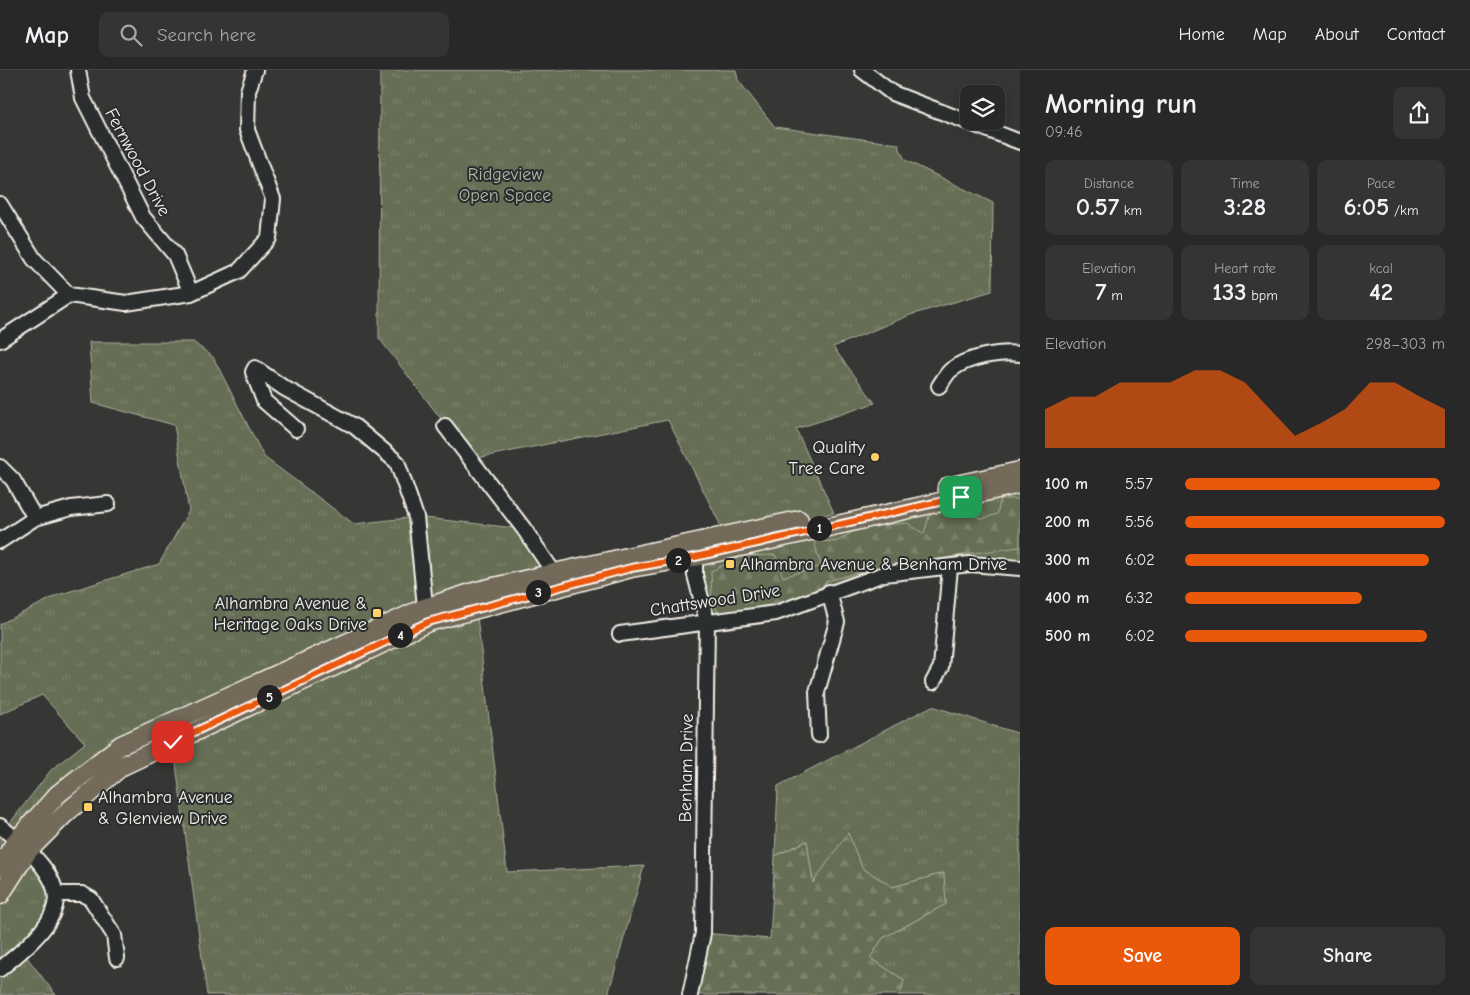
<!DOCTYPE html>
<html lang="en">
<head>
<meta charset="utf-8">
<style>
  :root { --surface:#282828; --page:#343434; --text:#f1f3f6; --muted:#a5a6a8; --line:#444445; --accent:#ea580c }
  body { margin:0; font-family:"Comic Neue",sans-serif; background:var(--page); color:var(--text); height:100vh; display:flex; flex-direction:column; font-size:19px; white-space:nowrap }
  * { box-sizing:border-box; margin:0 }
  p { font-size:16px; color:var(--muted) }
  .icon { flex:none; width:28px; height:28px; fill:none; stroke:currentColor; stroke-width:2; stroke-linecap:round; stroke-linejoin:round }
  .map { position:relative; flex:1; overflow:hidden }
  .panel { display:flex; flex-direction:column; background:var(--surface); width:450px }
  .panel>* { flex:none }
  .fabs { position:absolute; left:960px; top:15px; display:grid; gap:10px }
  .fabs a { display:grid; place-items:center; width:45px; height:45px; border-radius:10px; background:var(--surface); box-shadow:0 2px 12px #0003,0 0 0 1px var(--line); font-size:25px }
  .pin { position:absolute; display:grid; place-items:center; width:42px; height:42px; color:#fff; margin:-21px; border-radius:10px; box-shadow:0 2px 8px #0006 }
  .km { position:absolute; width:25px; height:25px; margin:-12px; border-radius:50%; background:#222; color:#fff; font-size:14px; line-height:25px; text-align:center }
  .round { display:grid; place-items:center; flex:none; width:52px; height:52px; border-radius:10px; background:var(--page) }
  .summary { display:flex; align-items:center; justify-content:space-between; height:85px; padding:0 25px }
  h1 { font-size:28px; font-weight:700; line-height:38px }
  .figures { display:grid; grid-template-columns:repeat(3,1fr); gap:8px; height:85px; padding:5px 25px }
  .figures div { display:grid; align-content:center; border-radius:10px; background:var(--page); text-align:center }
  .figures b { font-size:25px; font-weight:700 }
  .figures small { font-size:14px; font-weight:400 }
  .figures p { font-size:14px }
  .chart { height:140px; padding:10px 25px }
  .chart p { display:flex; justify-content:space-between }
  .chart svg { width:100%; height:90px; margin-top:5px; fill:var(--accent); opacity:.7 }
  .primary-button { display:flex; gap:10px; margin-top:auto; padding:10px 25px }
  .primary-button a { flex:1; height:58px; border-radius:10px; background:var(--accent); color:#fff; font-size:20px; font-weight:700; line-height:58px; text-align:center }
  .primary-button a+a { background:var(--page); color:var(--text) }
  ul { padding:0 25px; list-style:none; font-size:16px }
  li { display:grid; grid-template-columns:80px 60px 1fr; align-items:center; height:38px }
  li i { height:12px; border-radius:6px; background:var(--accent) }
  header { display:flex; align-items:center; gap:30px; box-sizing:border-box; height:70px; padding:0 25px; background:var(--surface); border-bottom:1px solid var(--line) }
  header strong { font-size:24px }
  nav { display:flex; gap:28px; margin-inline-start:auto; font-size:18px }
  .search { width:350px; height:45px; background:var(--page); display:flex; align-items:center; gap:12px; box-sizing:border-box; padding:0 18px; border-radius:10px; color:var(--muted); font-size:19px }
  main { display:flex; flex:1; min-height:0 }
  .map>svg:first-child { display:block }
  .grass { fill:url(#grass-tufts); stroke:#adb09e }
  .forest { fill:url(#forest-firs); stroke:#adb09e }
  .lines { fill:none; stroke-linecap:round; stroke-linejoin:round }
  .minor-casing { stroke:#f4f1e8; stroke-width:18 }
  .major-casing { stroke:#f4f1e8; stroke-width:21 }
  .minor { stroke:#2a2d2e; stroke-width:14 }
  .major { stroke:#736b5a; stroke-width:18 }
  .route-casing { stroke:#fff; stroke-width:10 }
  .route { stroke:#ea580c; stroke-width:6 }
  .poi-dot { fill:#ffd166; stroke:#2a2d2e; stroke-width:2 }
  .labels { text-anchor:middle; stroke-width:4; stroke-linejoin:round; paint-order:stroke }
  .street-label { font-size:18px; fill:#f4f1e8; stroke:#2a2d2e }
  .park-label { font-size:18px; fill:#b4b6a5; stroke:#2a2d2e }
  .poi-label { font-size:18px; fill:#f4f1e8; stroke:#2a2d2e; text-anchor:end }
</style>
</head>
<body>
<header>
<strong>Map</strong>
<div class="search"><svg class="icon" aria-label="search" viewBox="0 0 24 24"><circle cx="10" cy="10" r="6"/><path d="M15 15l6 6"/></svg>Search here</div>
<nav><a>Home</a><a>Map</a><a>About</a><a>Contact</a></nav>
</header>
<main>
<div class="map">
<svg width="1020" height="925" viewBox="0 0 1020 925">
  <defs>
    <pattern id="grass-tufts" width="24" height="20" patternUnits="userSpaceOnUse" patternTransform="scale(1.25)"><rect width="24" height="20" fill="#666e54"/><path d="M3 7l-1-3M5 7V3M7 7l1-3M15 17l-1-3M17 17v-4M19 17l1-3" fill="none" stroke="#7c836d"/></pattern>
    <pattern id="forest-firs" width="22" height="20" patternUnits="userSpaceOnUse" patternTransform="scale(1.25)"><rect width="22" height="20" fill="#666e54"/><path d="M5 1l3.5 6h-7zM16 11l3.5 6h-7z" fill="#7c836d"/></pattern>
  </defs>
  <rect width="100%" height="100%" fill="#363635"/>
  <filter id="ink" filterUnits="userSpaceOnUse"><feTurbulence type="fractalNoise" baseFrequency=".02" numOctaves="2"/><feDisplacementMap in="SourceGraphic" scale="10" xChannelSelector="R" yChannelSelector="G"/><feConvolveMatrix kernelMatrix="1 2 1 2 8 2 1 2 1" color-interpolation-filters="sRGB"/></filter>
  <g filter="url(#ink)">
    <!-- grass -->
    <path class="grass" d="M380,0H736L738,10L775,57L898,74L905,90L993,133L992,221L910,245L833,277L875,333L796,359L834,443L726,466L668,350L472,389L379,268Z
      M89,272H193L213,287L264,387L354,454L416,447L524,459L554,503L121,675L58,724L0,797V766L51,700L85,673L42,625L0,644V554L58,525L159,494L189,441L174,355L93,333Z
      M1020,414V498L884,504L707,551L695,487Z
      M476,538L507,802L644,796L608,925H207L173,672Z
      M932,636L1020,664V925H900L904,910L870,888L883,868L946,834L943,803L893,817L862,798L813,813L807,771L775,786L778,716Z
      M28,781L58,824L22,881L56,925H0V825Z"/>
    <!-- forest -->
    <path class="forest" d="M1001,429H1020V477L967,484L921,493L880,497L827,511L809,530L721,549L712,529L711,501L743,486L775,485L783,507L821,496L814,471L836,472L854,461L871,456L907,453L924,464L929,446L940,437L963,440L982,449L997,444Z
      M848,763L862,798L893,817L944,803L946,834L883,868L870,888L904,910L900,925H690L703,863L770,869L775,786L807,771L813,813Z"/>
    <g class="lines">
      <defs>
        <path id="minor" d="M78,0L83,28L143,147L175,185L191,223
          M862,0L892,23L1020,72
          M0,134L34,189L69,225L126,233L191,223L239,201L269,168L273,129L247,60L248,21L255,0
          M0,270L69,225
          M939,316C943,311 946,304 951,300C967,287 1001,281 1020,284
          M445,356L524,459L554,503
          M296,359L264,331L253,302L255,298L284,318L354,356L397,392L416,447L426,546
          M0,397L13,410L35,448
          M0,471L35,448L71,438L108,434
          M620,564L776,543L884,504L970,494L1020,498
          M933,612L941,597L950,497
          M819,665L817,622L837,552L829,522
          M0,756C74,816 75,840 0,899
          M58,824H82L91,829L114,865L117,888
          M690,925L703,863L707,551L695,505V487L692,479"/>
        <path id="major" d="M947,417L1020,401
          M0,797L16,771L58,724L121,675L424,538L477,521L554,503L799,450
          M0,825L28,781L67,742L122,696L428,552L631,498L695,487L1020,414"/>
      </defs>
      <!-- minor casing -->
      <use href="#minor" class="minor-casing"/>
      <!-- major casing -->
      <use href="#major" class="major-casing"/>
      <!-- minor -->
      <use href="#minor" class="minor"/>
      <!-- major -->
      <use href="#major" class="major"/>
    </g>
  </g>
  <g class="lines" filter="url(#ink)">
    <defs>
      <path id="route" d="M173,672L428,552L631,498L695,487L961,427"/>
    </defs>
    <!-- route casing -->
    <use href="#route" class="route-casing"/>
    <!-- route -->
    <use href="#route" class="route"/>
  </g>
  <!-- markers -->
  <g class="poi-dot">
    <circle cx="875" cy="387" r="5"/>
    <rect x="725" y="489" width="10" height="10" rx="2.5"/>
    <rect x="372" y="538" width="10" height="10" rx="2.5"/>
    <rect x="83" y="732" width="10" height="10" rx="2.5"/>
  </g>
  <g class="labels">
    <!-- street labels -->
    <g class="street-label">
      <text transform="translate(138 92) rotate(62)" y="6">Fernwood Drive</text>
      <text transform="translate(715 530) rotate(-9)" y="6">Chattswood Drive</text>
      <text transform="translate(686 698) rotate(-89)" y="6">Benham Drive</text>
    </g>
    <!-- park labels -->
    <g class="park-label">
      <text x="505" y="110">Ridgeview<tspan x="505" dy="21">Open Space</tspan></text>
    </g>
    <!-- poi labels -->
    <g class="poi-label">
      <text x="865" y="383">Quality<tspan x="865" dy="21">Tree Care</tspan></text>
      <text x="740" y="500" text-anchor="start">Alhambra Avenue &amp; Benham Drive</text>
      <text x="367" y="539">Alhambra Avenue &amp;<tspan x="367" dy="21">Heritage Oaks Drive</tspan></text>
      <text x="98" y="733" text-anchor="start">Alhambra Avenue<tspan x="98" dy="21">&amp; Glenview Drive</tspan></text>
    </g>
  </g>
</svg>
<div class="fabs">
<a><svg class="icon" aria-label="layers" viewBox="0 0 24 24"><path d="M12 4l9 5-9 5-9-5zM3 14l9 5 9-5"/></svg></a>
</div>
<div class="pin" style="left:961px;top:427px;background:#1e9e55"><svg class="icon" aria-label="arrive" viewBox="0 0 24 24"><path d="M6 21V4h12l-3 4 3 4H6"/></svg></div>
<div class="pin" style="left:173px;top:672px;background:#d93025"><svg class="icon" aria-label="check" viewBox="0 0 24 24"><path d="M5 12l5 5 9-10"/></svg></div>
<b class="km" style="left:819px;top:458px">1</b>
<b class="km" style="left:678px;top:490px">2</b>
<b class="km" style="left:538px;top:522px">3</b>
<b class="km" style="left:400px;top:565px">4</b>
<b class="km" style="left:269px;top:627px">5</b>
</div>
<section class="panel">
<div class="summary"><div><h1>Morning run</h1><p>09:46</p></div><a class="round"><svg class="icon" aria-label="share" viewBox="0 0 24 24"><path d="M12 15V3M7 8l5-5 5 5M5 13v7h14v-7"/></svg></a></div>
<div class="figures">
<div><p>Distance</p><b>0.57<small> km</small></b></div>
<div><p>Time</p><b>3:28</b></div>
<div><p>Pace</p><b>6:05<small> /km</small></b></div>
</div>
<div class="figures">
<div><p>Elevation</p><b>7<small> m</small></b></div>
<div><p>Heart rate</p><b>133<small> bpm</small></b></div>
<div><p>kcal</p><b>42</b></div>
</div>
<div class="chart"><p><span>Elevation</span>298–303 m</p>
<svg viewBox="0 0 160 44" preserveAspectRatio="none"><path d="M0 44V25L10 19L20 19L30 12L40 12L50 12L60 6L70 6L80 12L90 25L100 38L110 32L120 25L130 12L140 12L150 19L160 25V44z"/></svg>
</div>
<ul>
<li><b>100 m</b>5:57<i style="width:98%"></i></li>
<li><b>200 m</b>5:56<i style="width:100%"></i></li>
<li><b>300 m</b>6:02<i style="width:94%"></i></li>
<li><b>400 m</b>6:32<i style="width:68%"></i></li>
<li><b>500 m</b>6:02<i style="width:93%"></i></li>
</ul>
<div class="primary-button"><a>Save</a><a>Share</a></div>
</section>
</main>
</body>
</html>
